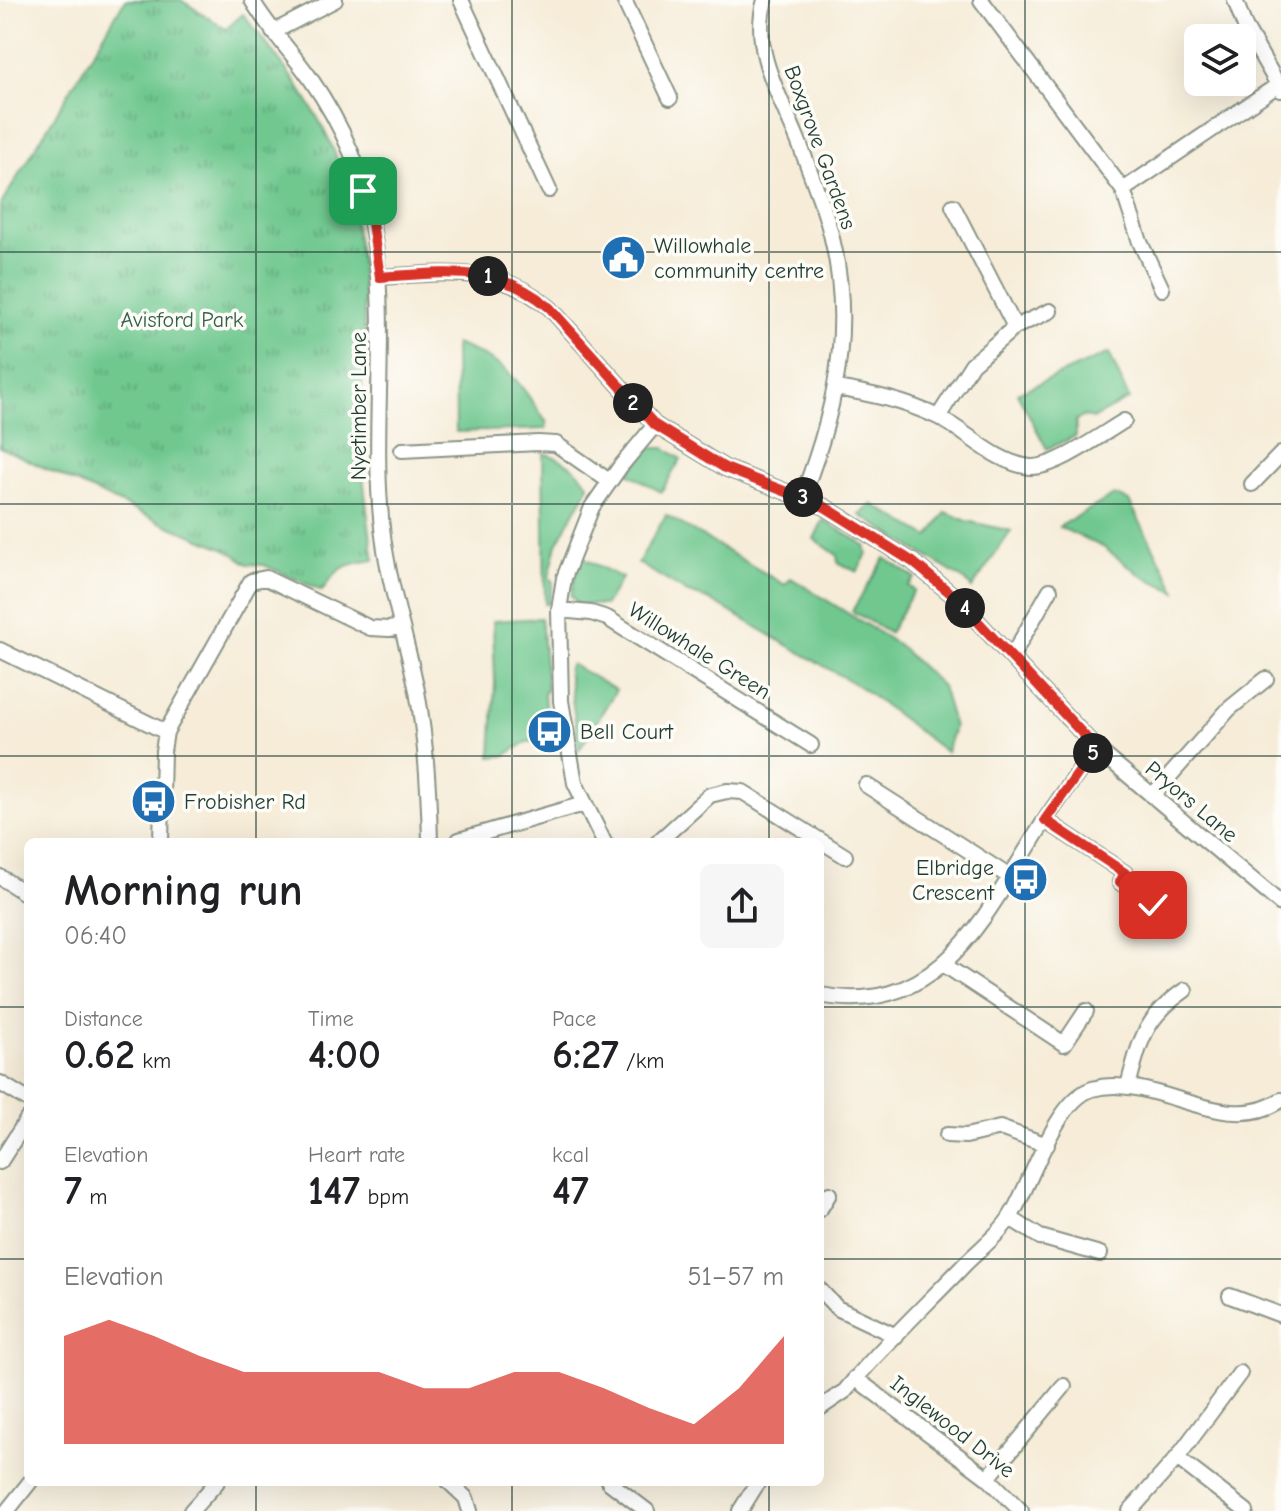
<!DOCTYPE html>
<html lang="en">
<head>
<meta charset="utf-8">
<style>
  :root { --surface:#fff; --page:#f6f6f6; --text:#202124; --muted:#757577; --accent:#d93025 }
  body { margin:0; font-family:"Comic Neue",sans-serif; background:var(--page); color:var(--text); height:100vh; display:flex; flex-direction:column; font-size:30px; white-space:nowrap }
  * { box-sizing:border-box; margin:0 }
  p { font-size:26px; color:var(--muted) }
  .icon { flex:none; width:44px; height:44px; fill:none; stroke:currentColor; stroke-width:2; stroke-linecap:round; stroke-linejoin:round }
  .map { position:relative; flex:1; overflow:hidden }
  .panel { position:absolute; left:24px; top:838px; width:800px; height:648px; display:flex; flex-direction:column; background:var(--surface); border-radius:12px; box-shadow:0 8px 32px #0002 }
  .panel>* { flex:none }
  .buttons { position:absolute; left:1184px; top:24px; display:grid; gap:16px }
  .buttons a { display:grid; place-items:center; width:72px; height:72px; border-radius:12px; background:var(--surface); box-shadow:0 8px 32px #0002; font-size:40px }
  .pin { position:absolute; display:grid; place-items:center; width:68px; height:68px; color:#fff; margin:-34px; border-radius:16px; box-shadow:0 4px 12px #0006 }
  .km { position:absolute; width:40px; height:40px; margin:-20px; border-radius:50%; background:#222; color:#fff; font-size:22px; line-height:40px; text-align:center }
  .round { display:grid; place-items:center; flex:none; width:84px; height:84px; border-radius:12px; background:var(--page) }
  .overview { display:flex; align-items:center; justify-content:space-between; height:136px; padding:0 40px }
  h1 { font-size:44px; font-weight:800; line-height:60px }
  .metrics { display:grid; grid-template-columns:repeat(3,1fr); gap:12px; height:136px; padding:8px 40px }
  .metrics div { display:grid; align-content:center }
  .metrics b { font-size:40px; font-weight:800 }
  .metrics small { font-size:22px; font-weight:400 }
  .metrics p { font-size:22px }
  .chart { height:224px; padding:16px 40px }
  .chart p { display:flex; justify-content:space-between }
  .chart svg { width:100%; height:144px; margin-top:8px; fill:var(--accent); opacity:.7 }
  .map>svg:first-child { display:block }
  .green { fill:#6fc88f; stroke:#478262; stroke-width:2 }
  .park { fill:url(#park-tufts); stroke:#478262; stroke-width:2 }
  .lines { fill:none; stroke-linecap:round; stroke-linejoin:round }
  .minor-casing { stroke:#8a9486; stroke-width:18 }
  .minor { stroke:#fff; stroke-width:14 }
  .route-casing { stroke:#fff; stroke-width:16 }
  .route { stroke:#d93025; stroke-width:10 }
  .grid { fill:none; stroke:#1f3d34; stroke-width:2; stroke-opacity:0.55 }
  .labels { text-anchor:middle; stroke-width:7; stroke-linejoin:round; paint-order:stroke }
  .street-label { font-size:22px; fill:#1f3d34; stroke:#fdfcf7 }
  .poi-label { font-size:22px; fill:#1f3d34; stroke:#fdfcf7; text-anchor:start }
  .park-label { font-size:22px; fill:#33604b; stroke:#fdfcf7 }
</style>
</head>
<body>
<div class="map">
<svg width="1281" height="1511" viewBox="0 0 1281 1511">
  <defs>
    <pattern id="park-tufts" width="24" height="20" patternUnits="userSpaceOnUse" patternTransform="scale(2)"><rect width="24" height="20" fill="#6fc88f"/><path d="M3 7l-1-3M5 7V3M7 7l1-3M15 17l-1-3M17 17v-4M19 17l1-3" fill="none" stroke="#5ba476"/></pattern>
  </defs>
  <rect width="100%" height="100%" fill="#fdfcf7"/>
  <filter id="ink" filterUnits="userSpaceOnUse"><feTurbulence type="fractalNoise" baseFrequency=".0125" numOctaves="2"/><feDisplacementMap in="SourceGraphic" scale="16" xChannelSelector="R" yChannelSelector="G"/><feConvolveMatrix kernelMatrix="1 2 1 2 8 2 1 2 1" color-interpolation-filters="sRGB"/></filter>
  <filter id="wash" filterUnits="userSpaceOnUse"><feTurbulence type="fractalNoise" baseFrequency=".006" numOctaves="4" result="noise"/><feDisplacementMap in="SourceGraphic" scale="32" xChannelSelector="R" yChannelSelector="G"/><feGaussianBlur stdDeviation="1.8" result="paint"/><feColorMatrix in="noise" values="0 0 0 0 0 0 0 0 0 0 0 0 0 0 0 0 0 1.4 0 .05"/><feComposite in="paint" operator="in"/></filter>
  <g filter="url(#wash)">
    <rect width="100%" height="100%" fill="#f6ecd8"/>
    <!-- green -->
    <path class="green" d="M455,344C508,363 516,377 547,423L546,429L456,432Z
      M1109,353L1129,399L1092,419L1085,416L1076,420V436L1047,449L1017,393Z
      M651,448H665L681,459L661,492L628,473Z
      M543,453C560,457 581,470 589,486L557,544L549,577L553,582L549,604H545Z
      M1114,495L1129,501L1177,592L1142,576L1103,547L1059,527Z
      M872,504L929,537L946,512L967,521L1011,531L972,588L966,581L860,515Z
      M666,515L785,585L791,578L897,644L942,686L954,727L946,752L860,687L708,599L688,593L638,563Z
      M823,520L865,545L867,554L857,572L838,562L837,555L814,539Z
      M583,558L622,578L605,605L578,604L571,596L577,569Z
      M885,558L915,578L908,586L914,590L889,633L852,611Z
      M541,618L547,688L544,695L549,741L527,742L504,756L491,757L495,683L493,621Z
      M571,664L616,690L579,750L568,669Z"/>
    <!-- park -->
    <path class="park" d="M125,0H181L226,29L243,14C280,61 321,110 340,167C356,212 362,263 364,311C365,355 360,400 361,445C363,483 368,521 374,560C346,564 338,566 322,591L264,565L248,564L226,549L164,524L0,447V206Z"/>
  </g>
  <g filter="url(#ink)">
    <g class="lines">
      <defs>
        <path id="minor" d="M252,0C268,28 291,51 310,78C326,101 340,126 351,152C403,278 365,413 384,543C391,593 407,641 417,691C426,741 429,791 430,842
          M461,0L549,190
          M624,0L670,98
          M765,0C751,46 777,91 795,133C805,157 814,182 823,207C857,307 840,401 802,497
          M981,0L1123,190L1140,242L1162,289
          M1235,0L1245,27L1281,90
          M273,32L335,0
          M1123,190L1278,85
          M380,277C443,273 498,264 550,308L655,425L725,468L825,507L913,562L955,597L1096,748L1281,904
          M1015,327L1050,311
          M836,388C872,394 905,401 938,417C968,432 995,463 1030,467C1055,469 1102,434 1124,421
          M938,417L972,364L1015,327L953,206
          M402,450L538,443L556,444L609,481
          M1252,484L1281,454
          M559,610L591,613L607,618L811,745
          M0,650L166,732
          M1012,656L1050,590
          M866,785L1010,877
          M1152,796L1229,709L1266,679
          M1045,820L1125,873L1120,882L1153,905
          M459,840L584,804
          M161,842L163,751L166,732L251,581L266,578L370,628L389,629L401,627
          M604,842L575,783L561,701L559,610L564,578L592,507L620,467L655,425
          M658,842L710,795L727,791L743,792L845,856
          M0,877L28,895
          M943,964L1064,1044L1086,1011
          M820,995C941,1018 986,913 1040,828C1057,801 1077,775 1096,748
          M0,1083L28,1100
          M1128,1086C1140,1041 1144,1018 1185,990
          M947,1135L966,1136L1000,1128L1047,1145
          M0,1162L28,1118
          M820,1209L829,1194
          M1010,1218L1040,1237L1100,1254
          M820,1290L837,1308L896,1336
          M1230,1296L1281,1315
          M855,1378L988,1478L1021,1511
          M820,1408L845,1391C882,1346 926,1305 966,1263C981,1248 1002,1232 1012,1214C1031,1183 1056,1100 1092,1089C1152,1071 1225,1139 1281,1100
          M1177,1458L1246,1511
          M988,1478L1064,1386
          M449,1482L466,1498L470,1511
          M609,1482L647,1511
          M7,1511L30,1482
          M191,1511L217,1482
          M740,1511L758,1482
          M1130,1511L1177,1458L1240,1373"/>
      </defs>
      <!-- minor casing -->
      <use href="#minor" class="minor-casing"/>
      <!-- minor -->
      <use href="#minor" class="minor"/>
    </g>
  </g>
  <g class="lines" filter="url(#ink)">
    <defs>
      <path id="route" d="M363,191L372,223L380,277C443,273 498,263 550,308L655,425L725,468L825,507L913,562L955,597L1096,748L1045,820L1125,873L1120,882L1153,905"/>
    </defs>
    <!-- route casing -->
    <use href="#route" class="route-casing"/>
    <!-- route -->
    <use href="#route" class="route"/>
  </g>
  <!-- grid -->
  <path class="grid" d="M256,0V842M512,0V842M769,0V842M1025,0V1511M0,252H1281M0,504H1281M0,756H1281M0,1007H28M820,1007H1281M0,1259H28M820,1259H1281M256,1482V1511M512,1482V1511M769,1482V1511"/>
  <!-- icons -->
  <defs>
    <symbol id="civic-disc" viewBox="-11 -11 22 22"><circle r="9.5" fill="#1f6fb2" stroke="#fdfcf7"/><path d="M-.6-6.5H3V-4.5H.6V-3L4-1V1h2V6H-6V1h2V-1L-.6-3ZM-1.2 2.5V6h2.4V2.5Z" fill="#fff"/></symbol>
    <symbol id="bus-disc" viewBox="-11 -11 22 22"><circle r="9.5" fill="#1f6fb2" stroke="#fdfcf7"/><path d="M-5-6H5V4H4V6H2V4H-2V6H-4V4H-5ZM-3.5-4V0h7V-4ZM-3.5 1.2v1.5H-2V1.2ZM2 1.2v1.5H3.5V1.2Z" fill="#fff"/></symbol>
  </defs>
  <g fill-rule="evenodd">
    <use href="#civic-disc" x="598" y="232" width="51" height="51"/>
    <use href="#bus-disc" x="524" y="706" width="51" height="51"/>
    <use href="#bus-disc" x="128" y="776" width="51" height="51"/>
    <use href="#bus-disc" x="1000" y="854" width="51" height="51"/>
  </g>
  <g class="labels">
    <!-- street labels -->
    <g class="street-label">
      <text transform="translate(821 147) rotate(70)" y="8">Boxgrove Gardens</text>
      <text transform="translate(358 406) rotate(-90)" y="8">Nyetimber Lane</text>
      <text transform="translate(700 650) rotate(32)" y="8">Willowhale Green</text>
      <text transform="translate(1192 801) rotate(40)" y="8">Pryors Lane</text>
      <text transform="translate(953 1426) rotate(38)" y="8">Inglewood Drive</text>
    </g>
    <!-- poi labels -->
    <g class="poi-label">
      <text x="654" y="253">Willowhale<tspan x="654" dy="25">community centre</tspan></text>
      <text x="580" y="739">Bell Court</text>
      <text x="184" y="809">Frobisher Rd</text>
      <text x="994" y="875" text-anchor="end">Elbridge<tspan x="994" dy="25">Crescent</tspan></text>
    </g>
    <!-- park labels -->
    <g class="park-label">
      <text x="182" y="327">Avisford Park</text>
    </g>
  </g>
</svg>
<div class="buttons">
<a><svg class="icon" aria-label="layers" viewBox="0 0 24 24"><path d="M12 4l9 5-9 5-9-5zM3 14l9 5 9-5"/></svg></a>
</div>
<div class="pin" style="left:363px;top:191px;background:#1e9e55"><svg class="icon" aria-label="arrive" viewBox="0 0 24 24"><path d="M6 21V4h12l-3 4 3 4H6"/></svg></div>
<div class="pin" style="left:1153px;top:905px;background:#d93025"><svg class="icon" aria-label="check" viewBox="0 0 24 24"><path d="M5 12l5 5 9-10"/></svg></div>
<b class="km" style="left:488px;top:276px">1</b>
<b class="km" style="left:633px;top:403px">2</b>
<b class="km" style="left:803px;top:497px">3</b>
<b class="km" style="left:965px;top:608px">4</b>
<b class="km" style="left:1093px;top:753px">5</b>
<section class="panel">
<div class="overview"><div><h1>Morning run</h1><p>06:40</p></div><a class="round"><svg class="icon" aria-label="share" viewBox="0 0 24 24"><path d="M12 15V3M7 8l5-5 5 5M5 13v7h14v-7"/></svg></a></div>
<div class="metrics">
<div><p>Distance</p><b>0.62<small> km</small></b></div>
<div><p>Time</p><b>4:00</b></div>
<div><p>Pace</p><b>6:27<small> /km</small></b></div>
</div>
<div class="metrics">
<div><p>Elevation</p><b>7<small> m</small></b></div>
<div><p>Heart rate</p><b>147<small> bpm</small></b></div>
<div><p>kcal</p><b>47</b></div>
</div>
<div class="chart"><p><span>Elevation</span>51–57 m</p>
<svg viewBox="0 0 160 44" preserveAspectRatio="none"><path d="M0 44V11L10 6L20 11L30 17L40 22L50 22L60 22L70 22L80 27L90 27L100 22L110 22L120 27L130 33L140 38L150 27L160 11V44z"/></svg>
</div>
</section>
</div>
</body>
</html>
